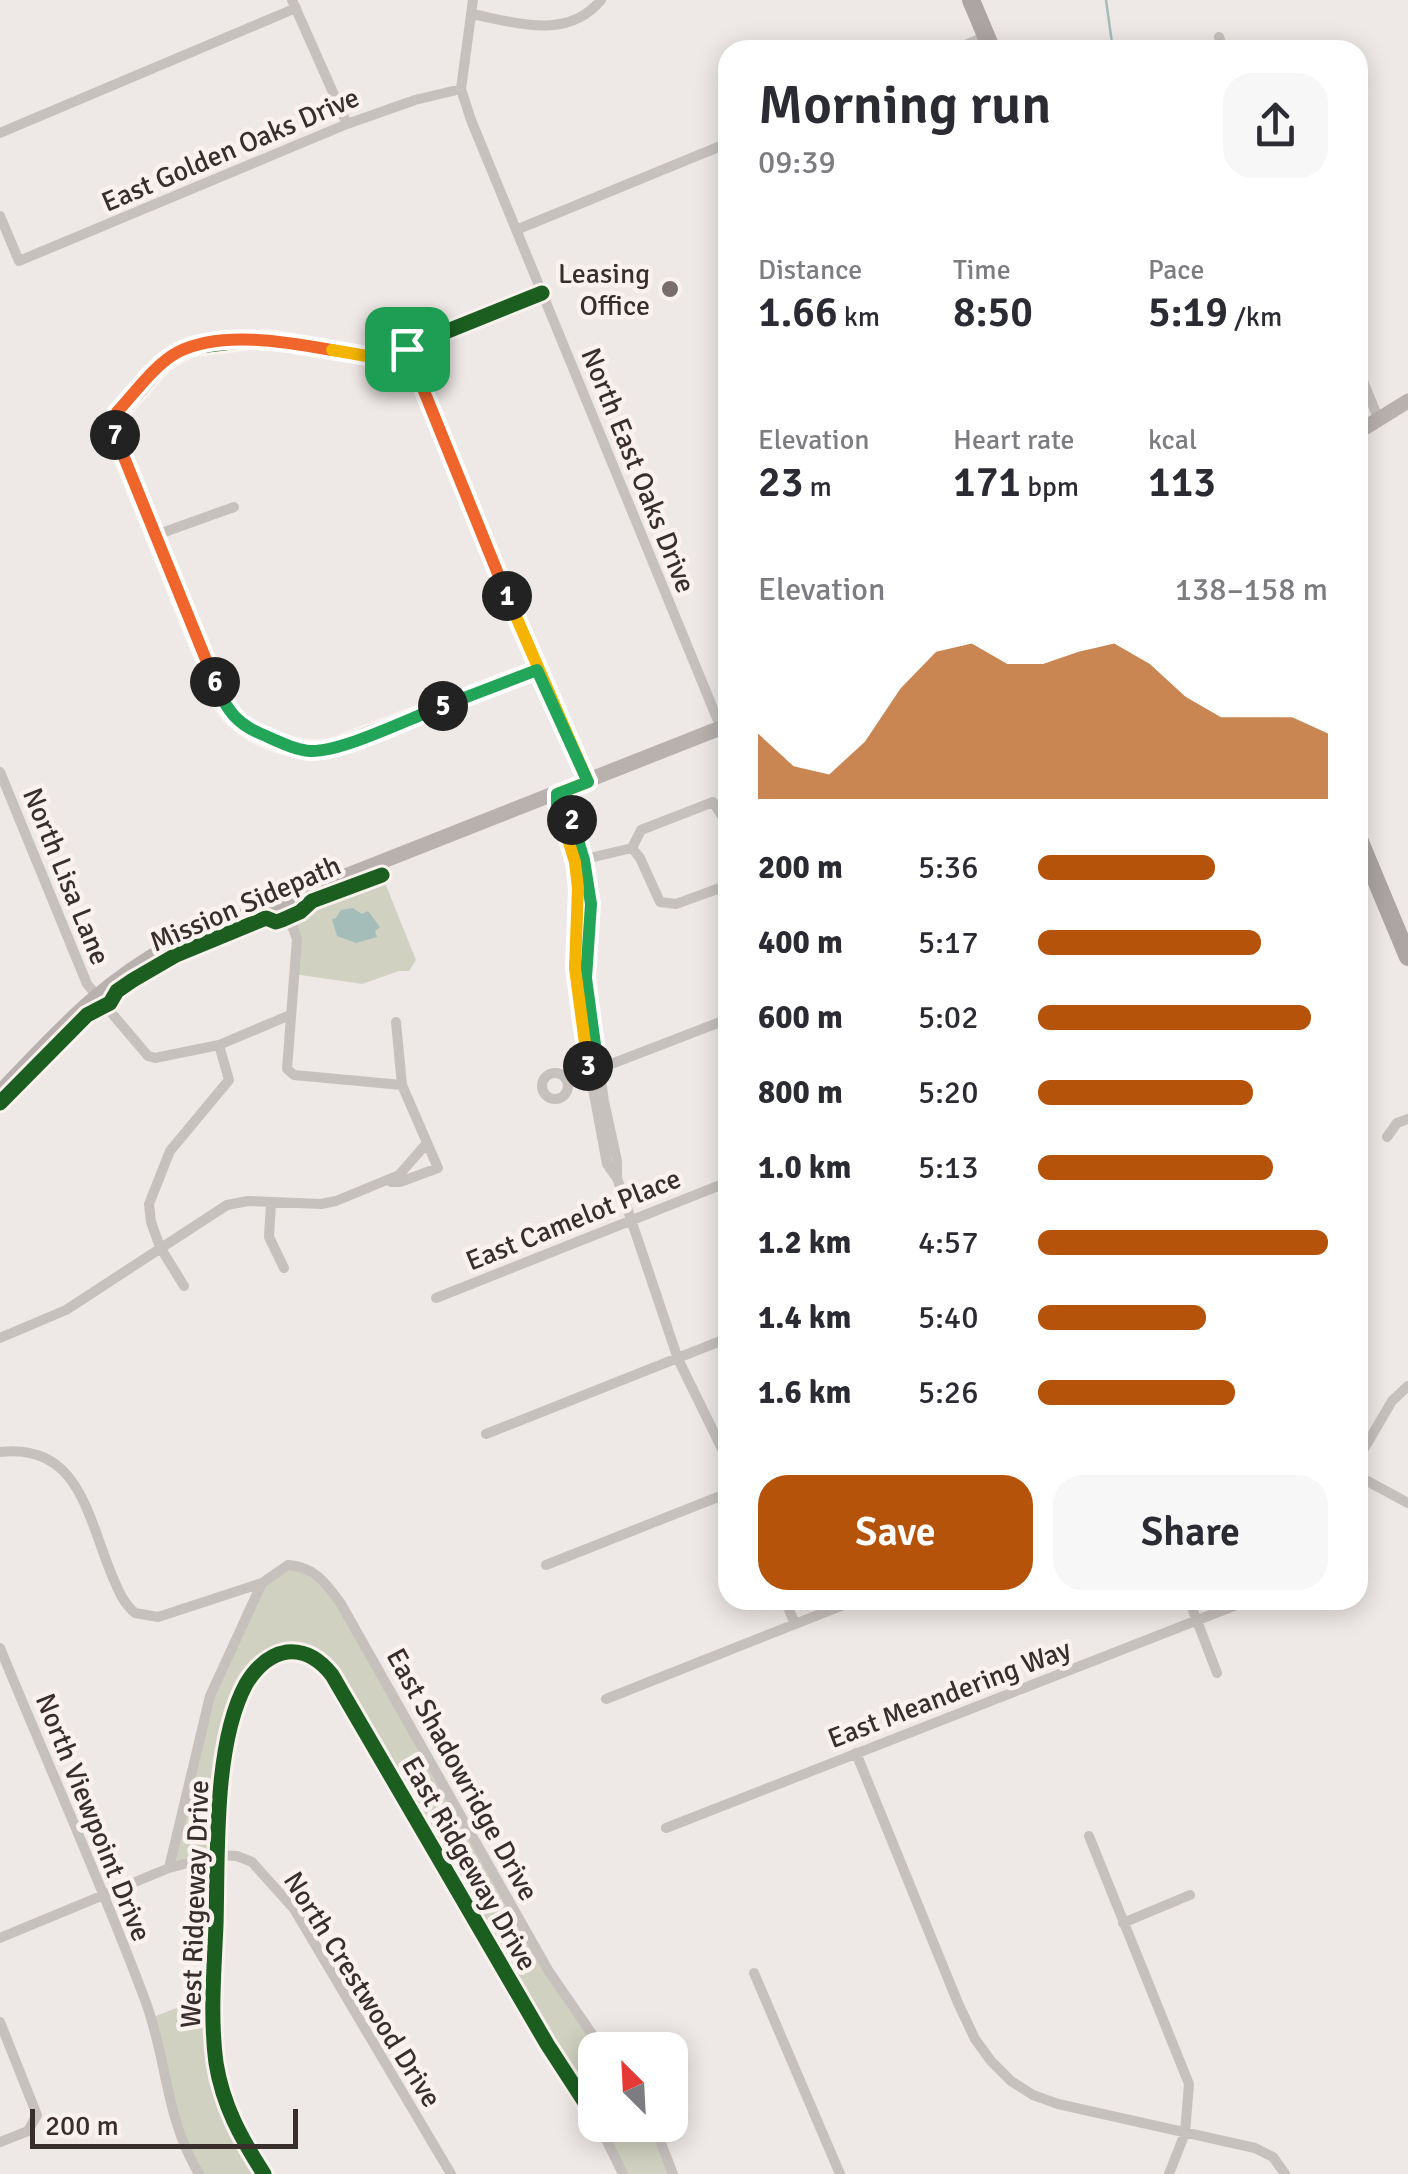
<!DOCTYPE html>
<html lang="en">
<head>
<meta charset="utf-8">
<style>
  :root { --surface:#fff; --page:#f7f7f7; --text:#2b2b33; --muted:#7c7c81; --accent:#b45309 }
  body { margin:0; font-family:Signika,sans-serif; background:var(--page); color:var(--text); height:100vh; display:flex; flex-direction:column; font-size:38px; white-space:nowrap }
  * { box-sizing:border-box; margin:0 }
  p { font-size:32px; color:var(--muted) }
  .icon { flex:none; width:55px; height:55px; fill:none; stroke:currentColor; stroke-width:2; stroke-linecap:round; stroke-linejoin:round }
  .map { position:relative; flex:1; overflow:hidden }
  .sheet { position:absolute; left:718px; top:40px; width:650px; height:1570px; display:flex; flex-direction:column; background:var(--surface); border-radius:30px; box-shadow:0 5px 25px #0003 }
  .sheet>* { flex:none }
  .needle { width:65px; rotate:336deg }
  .fabs { position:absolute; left:578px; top:2032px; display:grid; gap:20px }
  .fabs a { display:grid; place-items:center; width:110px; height:110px; border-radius:20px; background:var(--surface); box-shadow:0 5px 25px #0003; font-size:50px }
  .scale { position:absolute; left:30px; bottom:25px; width:268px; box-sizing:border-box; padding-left:10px; border:5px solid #382e2c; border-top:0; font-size:28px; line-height:35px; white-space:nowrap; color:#382e2c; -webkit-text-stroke:8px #f9f2ee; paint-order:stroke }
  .pin { position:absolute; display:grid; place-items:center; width:85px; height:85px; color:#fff; margin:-42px; border-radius:20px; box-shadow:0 5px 15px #0006 }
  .km { position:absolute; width:50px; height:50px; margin:-25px; border-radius:50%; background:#222; color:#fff; font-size:28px; line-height:50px; text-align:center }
  .round { display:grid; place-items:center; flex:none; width:105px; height:105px; border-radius:30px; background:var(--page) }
  .head { display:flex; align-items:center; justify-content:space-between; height:170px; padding:0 40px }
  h1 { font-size:55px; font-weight:600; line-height:75px }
  .figures { display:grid; grid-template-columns:repeat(3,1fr); gap:15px; height:170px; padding:10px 40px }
  .figures div { display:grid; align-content:center }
  .figures b { font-size:42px; font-weight:600 }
  .figures small { font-size:28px; font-weight:400 }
  .figures p { font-size:28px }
  .chart { height:280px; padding:20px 40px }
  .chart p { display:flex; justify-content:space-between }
  .chart svg { width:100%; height:180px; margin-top:10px; fill:var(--accent); opacity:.7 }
  .cta { display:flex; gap:20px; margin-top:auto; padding:20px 40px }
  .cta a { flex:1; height:115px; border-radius:30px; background:var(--accent); color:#fff; font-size:40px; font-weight:600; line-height:115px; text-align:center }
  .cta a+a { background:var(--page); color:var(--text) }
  ul { padding:0 40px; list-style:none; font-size:32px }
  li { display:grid; grid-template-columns:160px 120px 1fr; align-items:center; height:75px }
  li i { height:25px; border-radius:12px; background:var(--accent) }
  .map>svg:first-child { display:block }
  .green { fill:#d1d1c1 }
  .water { fill:#a4bdb9 }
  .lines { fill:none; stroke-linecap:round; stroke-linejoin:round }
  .stream { stroke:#a4bdb9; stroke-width:2.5 }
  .minor { stroke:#c7c1be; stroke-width:10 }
  .secondary { stroke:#b8b1ae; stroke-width:15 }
  .primary { stroke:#aca5a3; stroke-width:18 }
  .cycleway-casing { stroke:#f9f2ee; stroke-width:21 }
  .cycleway { stroke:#1b5e20; stroke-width:15 }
  .split-1-casing { stroke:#fff; stroke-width:20 }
  .split-2-casing { stroke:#fff; stroke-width:20 }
  .split-3-casing { stroke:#fff; stroke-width:20 }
  .split-4-casing { stroke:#fff; stroke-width:20 }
  .split-5-casing { stroke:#fff; stroke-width:20 }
  .split-6-casing { stroke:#fff; stroke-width:20 }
  .split-7-casing { stroke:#fff; stroke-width:20 }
  .split-8-casing { stroke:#fff; stroke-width:20 }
  .split-9-casing { stroke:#fff; stroke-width:20 }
  .split-1 { stroke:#f0652b; stroke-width:12 }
  .split-2 { stroke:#f5b400; stroke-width:12 }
  .split-3 { stroke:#22a559; stroke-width:12 }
  .split-4 { stroke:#f5b400; stroke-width:12 }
  .split-5 { stroke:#22a559; stroke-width:12 }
  .split-6 { stroke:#22a559; stroke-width:12 }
  .split-7 { stroke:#f0652b; stroke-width:12 }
  .split-8 { stroke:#f0652b; stroke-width:12 }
  .split-9 { stroke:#f5b400; stroke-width:12 }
  .poi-dot { fill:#786f6d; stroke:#f9f2ee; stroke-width:4 }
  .labels { text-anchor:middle; stroke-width:9; stroke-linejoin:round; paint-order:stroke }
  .street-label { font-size:28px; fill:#382e2c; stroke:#f9f2ee }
  .poi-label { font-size:28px; fill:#382e2c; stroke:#f9f2ee; text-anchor:end }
</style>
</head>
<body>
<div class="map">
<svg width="1408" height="2174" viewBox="0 0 1408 2174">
  <rect width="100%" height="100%" fill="#eee8e6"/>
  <!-- green -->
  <path class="green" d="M377,863L416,960L409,971H399L362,984L294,974L297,939L282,899Z
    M288,1565L329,1587L548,1970L603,2050H595V2118L332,1675L305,1654L272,1657L246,1684L225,1751L218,1855L169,1868L210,1696L262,1583Z
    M214,1993L221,2089L264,2174H199L189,2157L151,2018Z
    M599,2125H654L673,2174H623Z"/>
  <!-- water -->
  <path class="water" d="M353,908L362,914L368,911L380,927L375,931L377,937L356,943L337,936L332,919L336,918L341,910Z"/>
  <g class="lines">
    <!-- stream -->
    <path class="stream" d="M1106,0L1113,50"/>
    <!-- minor -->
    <path class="minor" d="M292,0L347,124
      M473,0L461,89L471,120L721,728
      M471,14C516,22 567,41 601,0
      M1219,37L1224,50
      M954,50L986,36
      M0,133L296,8
      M0,216L19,261L347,124L415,100L461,89
      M516,230L728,143
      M407,349L537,670L588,782
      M1358,369L1379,420
      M156,535L234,507
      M537,670L329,749C292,752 245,737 223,704L116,439L113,420L164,362L191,347L249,340H273L367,356L388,355L542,293
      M0,772L87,984L148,1056L155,1058L219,1045L290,1015
      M557,794V811L575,861L579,920L577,1002L607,1164L617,1178L678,1359L728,1461
      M557,794L567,806L587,873L591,903L586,978L604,1101L617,1161V1177
      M728,825L713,802L641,830L632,848L640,858L660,902L676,904L728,885
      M581,860L632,848
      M282,899L297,939L287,1069L294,1075L402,1085
      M542 1086a13 13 0 1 1 26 0a13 13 0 1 1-26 0Z
      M567,1081L728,1019
      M1387,1137L1397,1123L1408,1119
      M391,1182H400L438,1168L402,1085L396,1022
      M271,1202L269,1237L284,1268
      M184,1286L160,1247L151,1222L149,1204L170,1151L229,1080L219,1045
      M436,1298L728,1182
      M0,1338L66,1310L227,1205L248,1201L321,1204L336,1201L399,1175L427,1143
      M486,1434L728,1338
      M0,1452C78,1443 87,1514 111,1573C118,1589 122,1602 135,1613L158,1617L262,1583
      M1358,1459L1392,1401L1408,1386
      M1358,1476L1408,1503
      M546,1565L728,1493
      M785,1600L795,1624
      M1189,1600L1217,1673
      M0,1648C48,1765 101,1882 145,2000C168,2061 164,2115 199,2174
      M606,1699L856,1600
      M856,1753L958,2003L975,2039L991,2061L1011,2081L1033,2095L1058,2104L1255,2148L1273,2157L1285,2174
      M666,1828L1249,1600
      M1089,1836L1189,2084L1185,2133L1169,2174
      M169,1868L210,1696L262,1583L288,1565C315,1567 326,1583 341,1604L548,1970L603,2050
      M1123,1923L1190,1895
      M0,1938L169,1868L218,1855L237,1856L252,1862L294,1909L451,2174
      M754,1973L840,2174
      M0,2022L37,2115L28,2131L0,2142
      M599,2125L623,2174
      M654,2125L673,2174
      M264,2174C241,2138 223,2106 216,2063C210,2018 214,1971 216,1925C218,1856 213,1745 246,1684C255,1669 269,1655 287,1652C306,1650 321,1661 332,1675L547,2044L595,2118"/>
    <!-- secondary -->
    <path class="secondary" d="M1358,432L1408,401
      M0,1092C57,1033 99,984 173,944L728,725"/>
    <!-- primary -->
    <path class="primary" d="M971,0L992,50
      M1358,837L1408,957"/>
    <defs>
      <path id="cycleway" d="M537,670L329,749C292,752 245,737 223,704L116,439L113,420L164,362L191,347L249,340H273L367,356L388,355L542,293
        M0,1103L87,1015L110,1003L117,991L133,980L176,955L266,918L276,922L282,920L300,912L312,901L382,875
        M264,2174C241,2138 223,2106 216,2063C210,2018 214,1971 216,1925C218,1856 213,1745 246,1684C255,1669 269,1655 287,1652C306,1650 321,1661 332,1675L547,2044L595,2118"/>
    </defs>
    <!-- cycleway casing -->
    <use href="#cycleway" class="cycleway-casing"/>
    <!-- cycleway -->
    <use href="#cycleway" class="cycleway"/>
  </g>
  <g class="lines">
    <defs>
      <path id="split-1" d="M407,349L507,596"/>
      <path id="split-2" d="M507,596L588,782L557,794L572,820"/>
      <path id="split-3" d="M572,820L584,860L591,904L586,978L598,1067L588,1071V1066"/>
      <path id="split-4" d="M557,804L575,862L578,888L575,968L588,1066"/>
      <path id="split-5" d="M443,706L537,670L588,782L557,794V804"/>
      <path id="split-6" d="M215,682C226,710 237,725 266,736C280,742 295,750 310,751C343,752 410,718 443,706"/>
      <path id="split-7" d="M115,435L215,682"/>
      <path id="split-8" d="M115,435L114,420L117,412C135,393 154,365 178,352C221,330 287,342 332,350"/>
      <path id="split-9" d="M332,350L367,356L407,349"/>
    </defs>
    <!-- split-1 casing -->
    <use href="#split-1" class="split-1-casing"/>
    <!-- split-2 casing -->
    <use href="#split-2" class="split-2-casing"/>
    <!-- split-3 casing -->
    <use href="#split-3" class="split-3-casing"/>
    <!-- split-4 casing -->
    <use href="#split-4" class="split-4-casing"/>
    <!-- split-5 casing -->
    <use href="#split-5" class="split-5-casing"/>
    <!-- split-6 casing -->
    <use href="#split-6" class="split-6-casing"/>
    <!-- split-7 casing -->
    <use href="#split-7" class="split-7-casing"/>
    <!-- split-8 casing -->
    <use href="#split-8" class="split-8-casing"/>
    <!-- split-9 casing -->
    <use href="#split-9" class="split-9-casing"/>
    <!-- split-1 -->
    <use href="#split-1" class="split-1"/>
    <!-- split-2 -->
    <use href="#split-2" class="split-2"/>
    <!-- split-3 -->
    <use href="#split-3" class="split-3"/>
    <!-- split-4 -->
    <use href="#split-4" class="split-4"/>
    <!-- split-5 -->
    <use href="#split-5" class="split-5"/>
    <!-- split-6 -->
    <use href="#split-6" class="split-6"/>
    <!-- split-7 -->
    <use href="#split-7" class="split-7"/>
    <!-- split-8 -->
    <use href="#split-8" class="split-8"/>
    <!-- split-9 -->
    <use href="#split-9" class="split-9"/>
  </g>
  <!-- markers -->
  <circle class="poi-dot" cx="670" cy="289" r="10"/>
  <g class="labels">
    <!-- street labels -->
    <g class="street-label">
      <text transform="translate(230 149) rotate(-23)" y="10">East Golden Oaks Drive</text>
      <text transform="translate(639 470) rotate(68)" y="10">North East Oaks Drive</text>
      <text transform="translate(67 876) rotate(68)" y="10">North Lisa Lane</text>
      <text transform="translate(245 903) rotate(-23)" y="10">Mission Sidepath</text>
      <text transform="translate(573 1219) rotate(-22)" y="10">East Camelot Place</text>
      <text transform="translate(949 1693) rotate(-21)" y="10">East Meandering Way</text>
      <text transform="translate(463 1774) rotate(61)" y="10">East Shadowridge Drive</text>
      <text transform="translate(94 1817) rotate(68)" y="10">North Viewpoint Drive</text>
      <text transform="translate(470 1863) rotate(60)" y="10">East Ridgeway Drive</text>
      <text transform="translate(194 1904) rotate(-88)" y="10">West Ridgeway Drive</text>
      <text transform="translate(363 1989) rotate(58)" y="10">North Crestwood Drive</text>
    </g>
    <!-- poi labels -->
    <g class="poi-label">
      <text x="650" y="283">Leasing<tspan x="650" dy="32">Office</tspan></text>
    </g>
  </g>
</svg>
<div class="fabs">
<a><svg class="needle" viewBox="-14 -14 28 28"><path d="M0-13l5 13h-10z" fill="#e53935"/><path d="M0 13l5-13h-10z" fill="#7c7c81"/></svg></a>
</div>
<div class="scale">200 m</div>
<div class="pin" style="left:407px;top:349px;background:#1e9e55"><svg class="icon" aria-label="arrive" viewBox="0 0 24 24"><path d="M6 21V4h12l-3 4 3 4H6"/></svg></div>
<b class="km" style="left:507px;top:596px">1</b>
<b class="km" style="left:572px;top:820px">2</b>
<b class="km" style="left:588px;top:1066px">3</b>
<b class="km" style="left:443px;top:706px">5</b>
<b class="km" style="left:215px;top:682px">6</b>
<b class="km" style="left:115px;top:435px">7</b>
<section class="sheet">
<div class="head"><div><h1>Morning run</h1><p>09:39</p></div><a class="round"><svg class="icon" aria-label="share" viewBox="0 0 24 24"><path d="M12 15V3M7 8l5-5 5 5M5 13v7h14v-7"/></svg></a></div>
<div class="figures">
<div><p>Distance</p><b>1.66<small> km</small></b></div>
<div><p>Time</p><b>8:50</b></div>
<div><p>Pace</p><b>5:19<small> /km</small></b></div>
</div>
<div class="figures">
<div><p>Elevation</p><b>23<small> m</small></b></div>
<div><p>Heart rate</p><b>171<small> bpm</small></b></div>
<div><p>kcal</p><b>113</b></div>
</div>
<div class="chart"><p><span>Elevation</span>138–158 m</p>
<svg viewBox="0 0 160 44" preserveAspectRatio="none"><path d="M0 44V28L10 36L20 38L30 30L40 17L50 8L60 6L70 11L80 11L90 8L100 6L110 11L120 19L130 24L140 24L150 24L160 28V44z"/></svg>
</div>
<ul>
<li><b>200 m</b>5:36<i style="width:61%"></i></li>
<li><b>400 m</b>5:17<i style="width:77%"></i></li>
<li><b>600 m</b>5:02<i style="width:94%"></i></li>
<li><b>800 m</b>5:20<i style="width:74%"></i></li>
<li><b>1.0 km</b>5:13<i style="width:81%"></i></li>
<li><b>1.2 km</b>4:57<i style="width:100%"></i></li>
<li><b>1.4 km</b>5:40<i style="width:58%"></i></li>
<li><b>1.6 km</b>5:26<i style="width:68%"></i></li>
</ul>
<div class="cta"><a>Save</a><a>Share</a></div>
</section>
</div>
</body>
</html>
